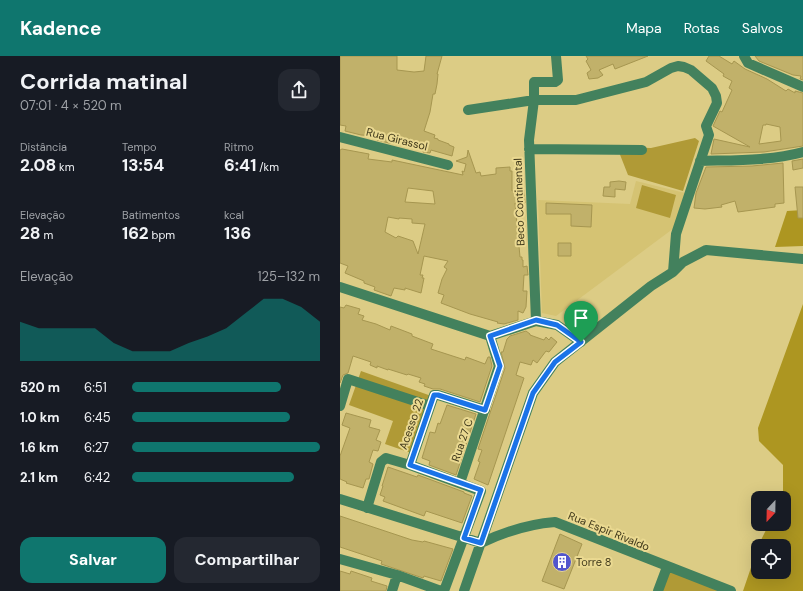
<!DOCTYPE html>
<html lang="pt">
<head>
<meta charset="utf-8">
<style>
  :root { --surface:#171b24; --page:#242831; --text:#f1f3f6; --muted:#9ea1a6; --accent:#0f766e }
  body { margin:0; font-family:"DM Sans",sans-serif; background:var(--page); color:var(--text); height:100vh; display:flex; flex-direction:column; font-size:15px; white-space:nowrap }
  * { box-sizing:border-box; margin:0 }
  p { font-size:13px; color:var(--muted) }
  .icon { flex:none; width:22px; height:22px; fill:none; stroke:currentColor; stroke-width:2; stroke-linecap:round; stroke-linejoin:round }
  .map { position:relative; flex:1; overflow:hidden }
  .side { display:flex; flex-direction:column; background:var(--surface); width:340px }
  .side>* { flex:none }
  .needle { width:26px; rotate:202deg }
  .buttons { position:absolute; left:411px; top:435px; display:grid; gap:8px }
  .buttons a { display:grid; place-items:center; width:40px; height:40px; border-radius:8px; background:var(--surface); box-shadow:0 4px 16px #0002; font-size:20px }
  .pin { position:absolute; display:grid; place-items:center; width:34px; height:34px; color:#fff; margin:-41px -17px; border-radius:50% 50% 50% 0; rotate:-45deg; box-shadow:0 0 4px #0007 }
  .pin .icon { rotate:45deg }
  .round { display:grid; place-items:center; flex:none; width:42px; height:42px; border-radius:12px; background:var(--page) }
  .head { display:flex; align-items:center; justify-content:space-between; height:68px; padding:0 20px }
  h1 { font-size:22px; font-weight:700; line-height:30px }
  .stats { display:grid; grid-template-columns:repeat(3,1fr); gap:6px; height:68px; padding:4px 20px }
  .stats div { display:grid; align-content:center }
  .stats b { font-size:17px; font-weight:700 }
  .stats small { font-size:11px; font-weight:400 }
  .stats p { font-size:11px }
  .chart { height:112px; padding:8px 20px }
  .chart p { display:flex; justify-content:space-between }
  .chart svg { width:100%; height:72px; margin-top:4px; fill:var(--accent); opacity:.7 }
  .action { display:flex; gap:8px; margin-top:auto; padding:8px 20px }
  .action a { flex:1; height:46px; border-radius:12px; background:var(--accent); color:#fff; font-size:16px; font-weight:700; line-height:46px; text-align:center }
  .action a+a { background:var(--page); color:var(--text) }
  ul { padding:0 20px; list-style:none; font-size:13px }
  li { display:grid; grid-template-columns:64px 48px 1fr; align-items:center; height:30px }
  li i { height:10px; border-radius:5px; background:var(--accent) }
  header { display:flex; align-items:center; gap:24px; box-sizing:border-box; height:56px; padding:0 20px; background:var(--accent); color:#fff }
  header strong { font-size:19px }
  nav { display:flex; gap:22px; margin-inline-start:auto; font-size:14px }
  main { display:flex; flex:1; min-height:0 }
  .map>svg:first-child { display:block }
  .built { fill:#d5c373 }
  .green { fill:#b09a36 }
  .forest { fill:#ad9621 }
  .building { fill:#c1b16a; stroke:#a69650; fill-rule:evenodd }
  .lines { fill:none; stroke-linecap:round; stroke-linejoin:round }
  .minor { stroke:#43815d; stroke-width:10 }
  .route-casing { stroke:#fff; stroke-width:8 }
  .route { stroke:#1a73e8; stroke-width:5 }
  .labels { text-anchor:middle; stroke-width:4; stroke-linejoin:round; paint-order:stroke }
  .street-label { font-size:11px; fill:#3f381a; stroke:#ead991 }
  .poi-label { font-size:11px; fill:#3f381a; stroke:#ead991; text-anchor:start }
</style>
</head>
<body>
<header>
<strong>Kadence</strong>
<nav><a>Mapa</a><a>Rotas</a><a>Salvos</a></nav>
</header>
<main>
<section class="side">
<div class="head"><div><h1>Corrida matinal</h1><p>07:01 · 4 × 520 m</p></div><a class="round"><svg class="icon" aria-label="share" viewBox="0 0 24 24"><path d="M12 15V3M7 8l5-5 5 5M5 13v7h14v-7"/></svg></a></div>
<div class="stats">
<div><p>Distância</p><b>2.08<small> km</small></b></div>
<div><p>Tempo</p><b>13:54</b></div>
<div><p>Ritmo</p><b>6:41<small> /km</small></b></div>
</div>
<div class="stats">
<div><p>Elevação</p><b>28<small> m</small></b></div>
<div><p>Batimentos</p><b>162<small> bpm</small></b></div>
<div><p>kcal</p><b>136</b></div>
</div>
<div class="chart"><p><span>Elevação</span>125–132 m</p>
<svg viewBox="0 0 160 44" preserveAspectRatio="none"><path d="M0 44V20L10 24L20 24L30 24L40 24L50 33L60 38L70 38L80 38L90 33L100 29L110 24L120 15L130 6L140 6L150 11L160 20V44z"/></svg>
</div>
<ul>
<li><b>520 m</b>6:51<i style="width:79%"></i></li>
<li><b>1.0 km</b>6:45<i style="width:84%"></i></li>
<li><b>1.6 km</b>6:27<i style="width:100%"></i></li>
<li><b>2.1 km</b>6:42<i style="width:86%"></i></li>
</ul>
<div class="action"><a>Salvar</a><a>Compartilhar</a></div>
</section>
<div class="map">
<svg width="463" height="535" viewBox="0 0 463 535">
  <rect width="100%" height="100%" fill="#dccc85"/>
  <!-- built -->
  <path class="built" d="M296,125L345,137L334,172L216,260L202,257L198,144L290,148Z"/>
  <!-- green -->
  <path class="green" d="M355,82L359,85L343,135L288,119L277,91L311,92Z
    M302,129L336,139L330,162L296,152Z
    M21,315L97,342L77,399L45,388L53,365L9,349Z
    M330,514L379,535H321Z"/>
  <!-- forest -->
  <path class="forest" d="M463,154V190L435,191L447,155Z
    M463,248V535H403L418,491V516H444V490H418L429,468H444V442H441L443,437V409L419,385L418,372Z"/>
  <!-- building -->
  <path class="building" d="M0,0H57V14L74,16L84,15L86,0H102L97,18H98L97,28L95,38H93L90,56L84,75L95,79L94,82L98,83V84L109,88V89L114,91L112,100L91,94L90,97L83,96L84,94L66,89L67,87L52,84L51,87H49L37,84L38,80L21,79L5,75L6,70L0,69Z
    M246,0H308L275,13L273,8L259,14L263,19L258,22L249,23L247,17L251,14L246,5L248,3Z
    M369,0H379L392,8L394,5L405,13L427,23L446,35L448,33L455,37V35L463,37V90L424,96L371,98L374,83L410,91L373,70L380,55L382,56L392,34L389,32L392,25L383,20L384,18L366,5ZM426,68L440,71L441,85L419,88L423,69H426Z
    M415,0H463V24L460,23L461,20L453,19L419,5Z
    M2,93L29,98L28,103L52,106V104L123,119L122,115L124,116L126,108L116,105L127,101L128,94L136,117L140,116L141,120L156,118V112L170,111V115H172V135L184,134L185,147H175L180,201H182V204H183V211L187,210L188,219H184L183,235H187L186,251L183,257L178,255V264L164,268L157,267L158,266L130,258L101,247L104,239L98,237L102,223L107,213L104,211L108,205L84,200L80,219H83L82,222H84L81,237L65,232V234L54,232L51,240L34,234L35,231L24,227V225L5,217L8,210L0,207V94ZM68,132L93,135L95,148L65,146ZM48,161L59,163V162L72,163V167L85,168L78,198L73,185L58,180L56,182L45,176Z
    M463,103V112L453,114L452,105Z
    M443,107L444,147L435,148V151L398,156L395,145L381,149L382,151L365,153L354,152L356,137L366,111L412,110Z
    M279,125L286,126L285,134L275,133V141L263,140L264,131H270V126Z
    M455,131H463V162H458Z
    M206,147L252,149L251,171L231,170V158H206Z
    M218,187H231V200H218Z
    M6,249L20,253L18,258L24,260L22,264L36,268L50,274L51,270L72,278V280L93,288L91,293L125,304L126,301L145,308L148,301H150L152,310L140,346L100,333H93L84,330L85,328L79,326L81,322L68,318L67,319L48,313V314L37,310V312L30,309L31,306L13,300L8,317L3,319L0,327V251L4,252Z
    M186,275L190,278V279L204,284L206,281L209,284L211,281L217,286L209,296L206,295L197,307L193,304L191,309L180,306L176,319L184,322L148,429L134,423L140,406L138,405L142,394L138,393L165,312L161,296H163L167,283L170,280Z
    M107,349L136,358L116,419L89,409L90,405L82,402L90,376L95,377L98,367L100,368Z
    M6,357L31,364L29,371L40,374L36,384L41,386L38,395L33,394L29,406L33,408L29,423H26L23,432L6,427L7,426L0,423V400L10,372L2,369Z
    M48,411L77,421L78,419L124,436V437L132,440L122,467L86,455L84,460L43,445L45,441L40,439L43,430H42Z
    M0,460L72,484L83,486L84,485L113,493L101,525L84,520L83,522L41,508L42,505L0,491Z
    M220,478L242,488L224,533L202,525Z
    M0,515L10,518L11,515L32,522L31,525L47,530L46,535H0Z"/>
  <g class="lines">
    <!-- minor -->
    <path class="minor" d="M404,0L408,7L463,31
      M128,54L194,44H236L306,26L331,12L338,10L344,11L351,14L372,32L376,40L377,47L366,70L369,79L336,178L333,216
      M0,81L108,109
      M189,93L302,94
      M360,105C394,104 430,105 463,96
      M0,231L150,280L196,265
      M196,265L189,84L194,44V26H215L218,24L216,0
      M196,265L217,269L241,286
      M0,350L8,323L90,350
      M70,409L94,339H98L145,354
      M120,427L159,310L150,280
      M0,443L141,487C164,476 190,468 215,466L391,535
      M27,452L41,406L46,402L70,409L141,435L104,535
      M0,503L57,519L101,535
      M52,535L57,519
      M124,535L193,337L215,306L311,230L333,216L343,206L366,194L463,203
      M318,535L327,511"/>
  </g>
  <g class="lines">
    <defs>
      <path id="route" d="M196,264L217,269L241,286L215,306L193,337L141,487L124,482L141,434L70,409L94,339H98L145,354L160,310L150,280Z"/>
    </defs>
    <!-- route casing -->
    <use href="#route" class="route-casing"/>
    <!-- route -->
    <use href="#route" class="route"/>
  </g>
  <!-- icons -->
  <defs>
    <symbol id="building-disc" viewBox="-11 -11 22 22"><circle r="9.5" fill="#5256cd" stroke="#ead991"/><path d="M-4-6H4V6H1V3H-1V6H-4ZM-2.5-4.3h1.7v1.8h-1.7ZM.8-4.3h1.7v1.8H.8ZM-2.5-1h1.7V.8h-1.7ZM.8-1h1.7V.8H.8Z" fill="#fff"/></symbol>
  </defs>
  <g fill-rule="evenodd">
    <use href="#building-disc" x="211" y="495" width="22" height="22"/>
  </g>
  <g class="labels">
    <!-- street labels -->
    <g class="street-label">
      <text transform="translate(57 83) rotate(14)" y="4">Rua Girassol</text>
      <text transform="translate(179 146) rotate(-92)" y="4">Beco Continental</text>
      <text transform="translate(71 368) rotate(-71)" y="4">Acesso 22</text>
      <text transform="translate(122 384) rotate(-71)" y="4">Rua 27 C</text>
      <text transform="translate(269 475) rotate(22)" y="4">Rua Espir Rivaldo</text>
    </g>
    <!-- poi labels -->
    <g class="poi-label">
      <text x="236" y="510">Torre 8</text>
    </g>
  </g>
</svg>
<div class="buttons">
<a><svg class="needle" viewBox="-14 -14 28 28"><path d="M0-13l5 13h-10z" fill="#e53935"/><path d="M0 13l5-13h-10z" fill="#9ea1a6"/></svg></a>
<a><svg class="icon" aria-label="locate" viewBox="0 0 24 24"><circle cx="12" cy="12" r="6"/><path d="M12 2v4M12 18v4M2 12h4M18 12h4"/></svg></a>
</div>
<div class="pin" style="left:241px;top:286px;background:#1e9e55"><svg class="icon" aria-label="arrive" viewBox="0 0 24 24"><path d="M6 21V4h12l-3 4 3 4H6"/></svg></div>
</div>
</main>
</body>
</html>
